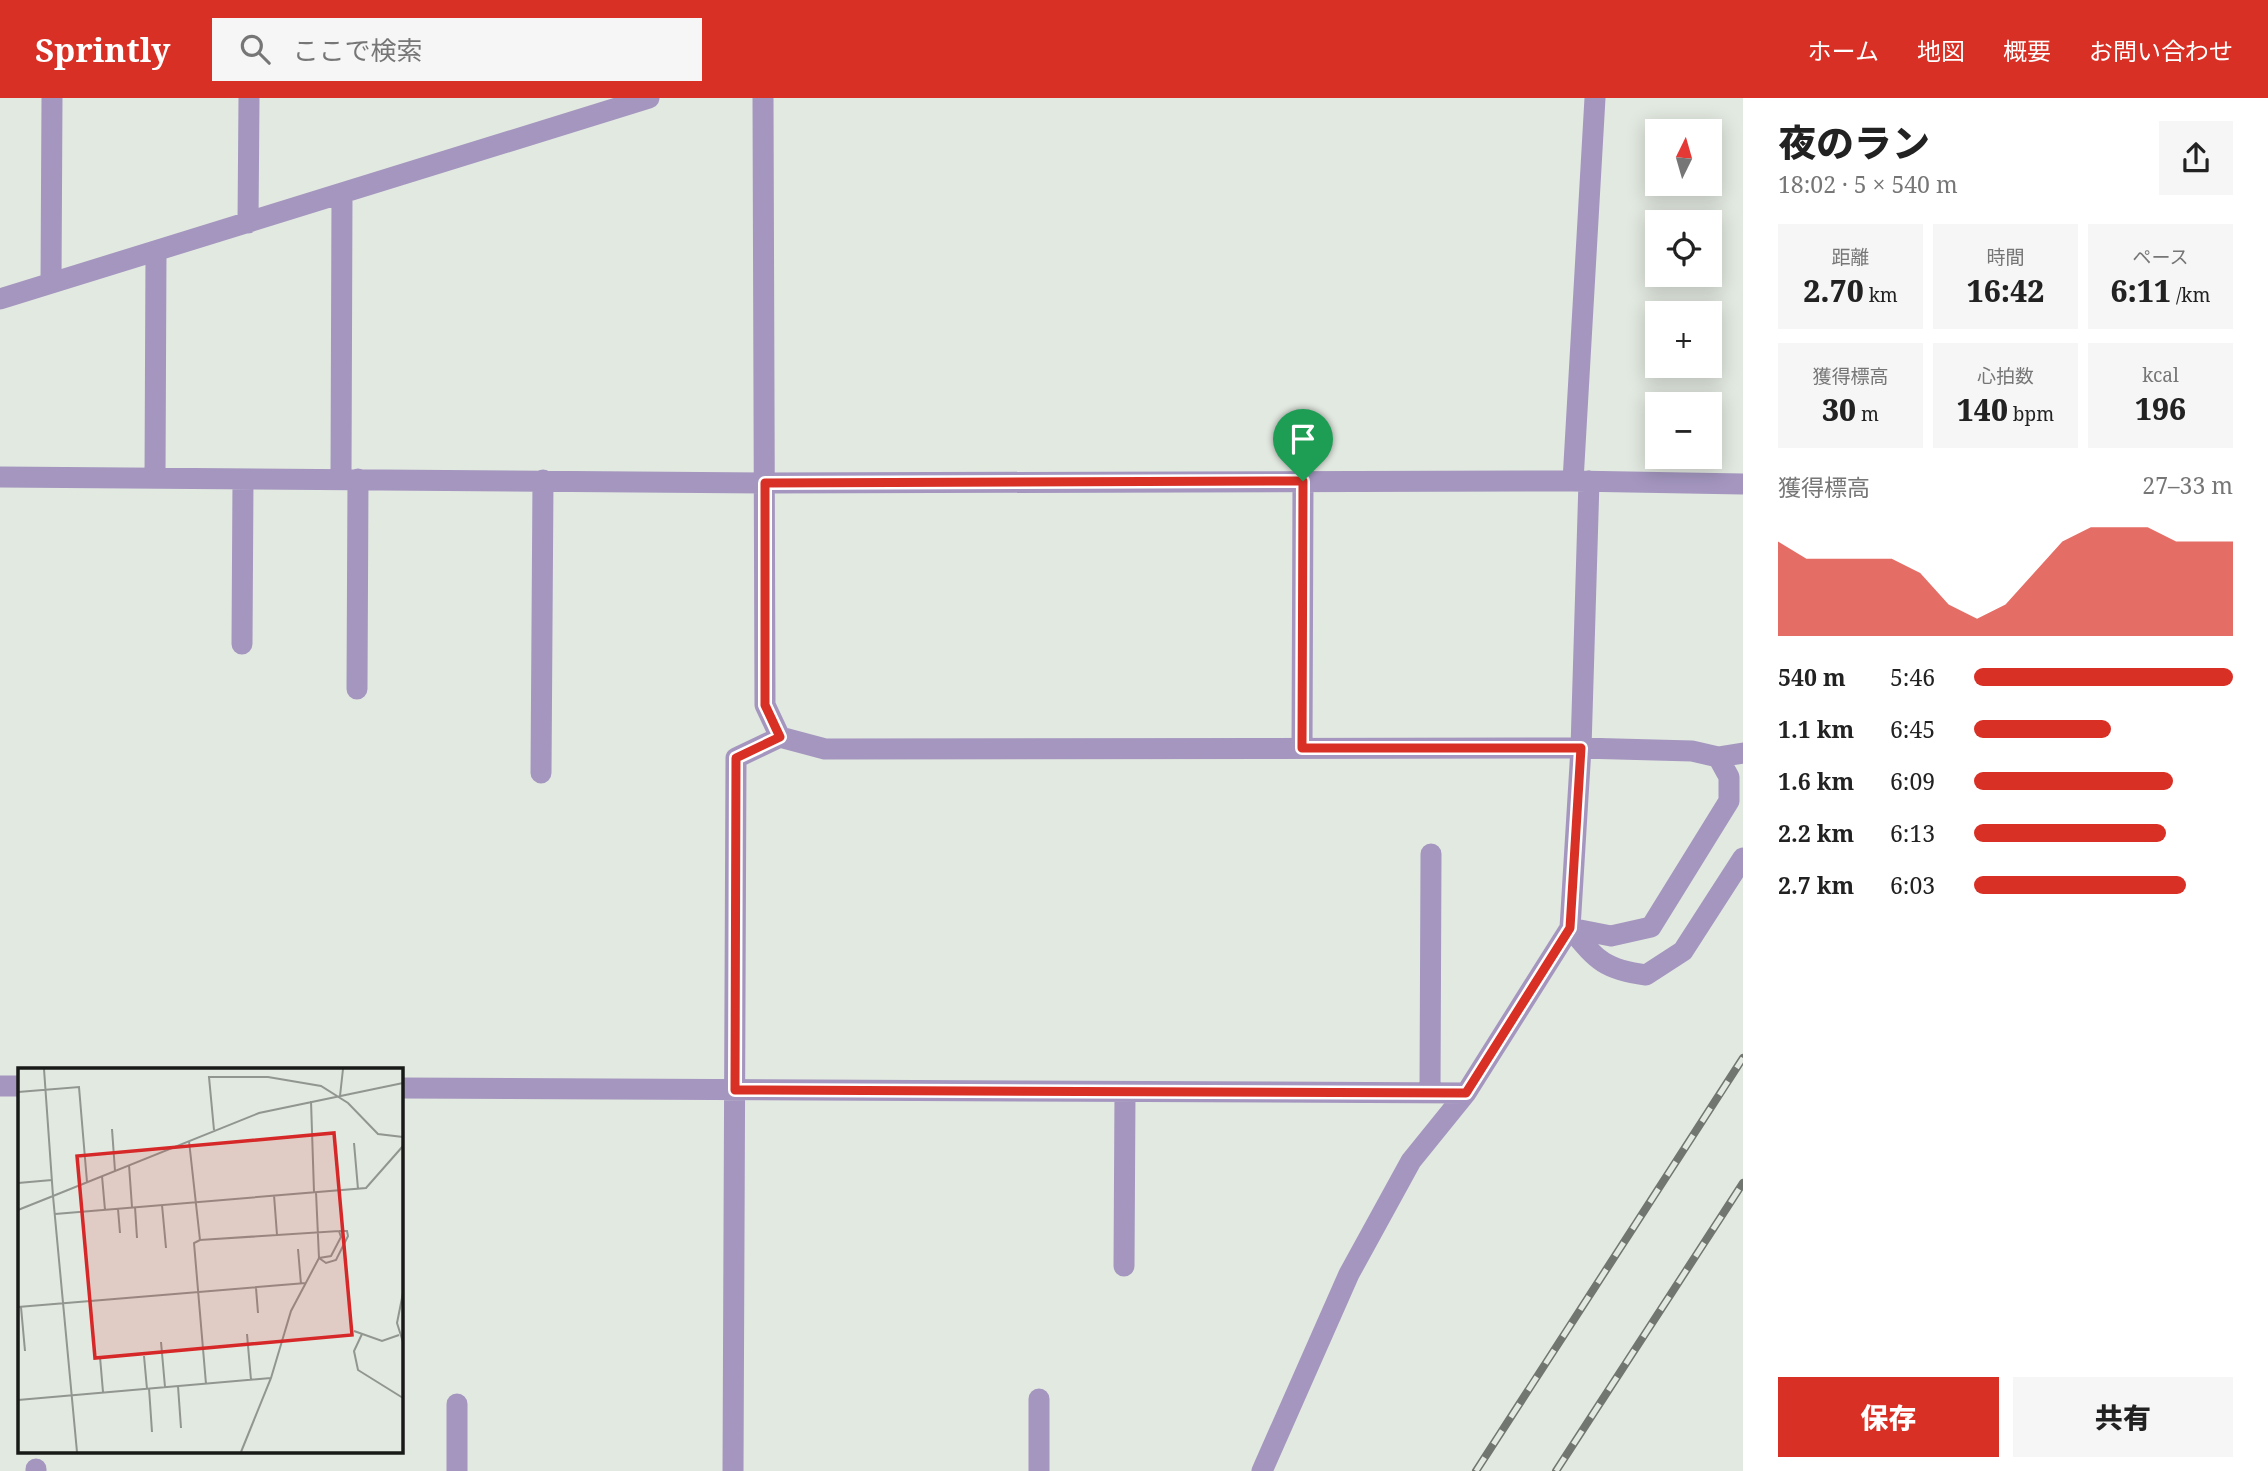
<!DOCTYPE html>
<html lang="ja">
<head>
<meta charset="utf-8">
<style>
  :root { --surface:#fff; --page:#f6f6f6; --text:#222; --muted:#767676; --accent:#d93025 }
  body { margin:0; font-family:"Noto Serif","Noto Sans JP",serif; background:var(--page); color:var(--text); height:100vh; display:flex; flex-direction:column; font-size:26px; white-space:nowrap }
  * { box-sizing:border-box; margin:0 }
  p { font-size:23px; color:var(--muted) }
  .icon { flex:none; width:38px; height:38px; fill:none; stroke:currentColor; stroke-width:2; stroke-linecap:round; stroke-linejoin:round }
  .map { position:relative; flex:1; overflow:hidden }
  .panel { display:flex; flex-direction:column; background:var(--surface); width:525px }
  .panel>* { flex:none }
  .needle { width:46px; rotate:5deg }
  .fabs { position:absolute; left:1645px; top:21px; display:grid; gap:14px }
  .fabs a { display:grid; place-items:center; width:77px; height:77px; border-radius:0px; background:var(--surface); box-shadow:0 4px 18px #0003; font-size:35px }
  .pin { position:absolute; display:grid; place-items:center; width:60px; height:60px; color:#fff; margin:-72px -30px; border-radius:50% 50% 50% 0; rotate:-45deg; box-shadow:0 0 7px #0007 }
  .pin .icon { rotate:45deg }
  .round { display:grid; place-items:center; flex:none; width:74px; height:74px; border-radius:0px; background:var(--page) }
  .overview { display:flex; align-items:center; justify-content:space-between; height:119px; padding:0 35px }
  h1 { font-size:38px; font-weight:800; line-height:52px }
  .metrics { display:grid; grid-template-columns:repeat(3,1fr); gap:10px; height:119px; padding:7px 35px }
  .metrics div { display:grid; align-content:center; border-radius:0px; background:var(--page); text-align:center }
  .metrics b { font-size:30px; font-weight:800 }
  .metrics small { font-size:19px; font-weight:400 }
  .metrics p { font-size:19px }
  .chart { height:196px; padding:14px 35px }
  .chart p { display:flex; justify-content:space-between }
  .chart svg { width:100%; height:126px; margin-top:7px; fill:var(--accent); opacity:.7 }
  .primary-button { display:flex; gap:14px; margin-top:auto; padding:14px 35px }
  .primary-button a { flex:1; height:80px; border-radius:0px; background:var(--accent); color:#fff; font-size:28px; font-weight:800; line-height:80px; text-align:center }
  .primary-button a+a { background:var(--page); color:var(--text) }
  ul { padding:0 35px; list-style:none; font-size:23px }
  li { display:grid; grid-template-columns:112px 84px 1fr; align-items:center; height:52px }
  li i { height:18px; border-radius:9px; background:var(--accent) }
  header { display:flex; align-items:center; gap:42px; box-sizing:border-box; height:98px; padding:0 35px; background:var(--accent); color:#fff }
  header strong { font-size:33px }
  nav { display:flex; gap:38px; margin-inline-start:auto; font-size:24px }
  .search { width:490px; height:63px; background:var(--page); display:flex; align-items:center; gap:18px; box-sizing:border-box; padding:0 24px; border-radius:0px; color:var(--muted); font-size:26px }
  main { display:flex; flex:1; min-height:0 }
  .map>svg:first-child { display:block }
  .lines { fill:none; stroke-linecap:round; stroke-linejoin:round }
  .minor { stroke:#a496bf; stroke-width:21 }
  .rail-casing { stroke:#727670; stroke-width:8 }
  .rail { stroke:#e2e9e0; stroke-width:5; stroke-dasharray:16; stroke-linecap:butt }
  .route-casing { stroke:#fff; stroke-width:14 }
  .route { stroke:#d93025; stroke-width:9 }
  .inset-road { fill:none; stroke:#919690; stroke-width:2 }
  .view { fill:#d62828; fill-opacity:0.15; stroke:#d62828; stroke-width:3.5 }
  .inset-edge { fill:none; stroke:#181a17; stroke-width:3.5 }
</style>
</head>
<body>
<header>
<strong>Sprintly</strong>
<div class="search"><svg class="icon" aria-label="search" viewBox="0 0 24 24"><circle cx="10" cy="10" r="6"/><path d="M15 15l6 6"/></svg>ここで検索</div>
<nav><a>ホーム</a><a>地図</a><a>概要</a><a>お問い合わせ</a></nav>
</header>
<main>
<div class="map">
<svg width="1743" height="1373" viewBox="0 0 1743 1373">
  <rect width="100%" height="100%" fill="#e2e9e0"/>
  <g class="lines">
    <!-- minor -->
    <path class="minor" d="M763,0L765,607L780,639L825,651L1581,650L1692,653L1718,659L1729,679V703L1651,829L1611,838L1570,830
      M248,125L249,0
      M51,185L52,0
      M0,201L649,0
      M0,379L764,385L1573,383L1743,386
      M155,380L156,153
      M341,381L342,95
      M1573,383L1595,0
      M242,546L243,381
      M357,591L358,381
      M1302,650L1303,383
      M1718,659L1743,655
      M541,675L543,382
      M1570,830C1597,862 1603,871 1646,877L1683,853L1743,760
      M0,988H19
      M401,990L1466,995
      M1430,995L1431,756
      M1124,1168L1125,994
      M36,1373V1371
      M457,1373V1306
      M733,1373L736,660L780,639
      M1039,1373V1301
      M1262,1373L1349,1176L1411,1063L1466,995L1570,830L1581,650L1589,383"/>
    <defs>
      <path id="rail" d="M1476,1373L1743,960
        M1556,1373L1743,1085"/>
    </defs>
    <!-- rail casing -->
    <use href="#rail" class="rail-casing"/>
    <!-- rail -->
    <use href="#rail" class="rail"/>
  </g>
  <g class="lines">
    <defs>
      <path id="route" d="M1303,383L1302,650H1581L1570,830L1466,995L735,992L736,660L780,639L765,607V385Z"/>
    </defs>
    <!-- route casing -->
    <use href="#route" class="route-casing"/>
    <!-- route -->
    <use href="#route" class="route"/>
  </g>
  <!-- overview -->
  <g transform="translate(18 970)">
    <rect width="385" height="385" fill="#e2e9e0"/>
    <path class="inset-road" d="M26,1L35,128L241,45L385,15M0,24L61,19L69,114M322,28L325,1M293,33L296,124M94,61L97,103M196,62L191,9H250L303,18L330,35L360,66L385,69M171,73L182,172L321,163L323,169L313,188L301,190M336,75L340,121M111,97L114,139M84,108L87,142M0,115L34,112M256,127L259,167M144,137L148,180M117,139L119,170M100,141L102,165M0,142L35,128L59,384M37,146L348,120L385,78M182,172L176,175L188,316M280,181L283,216M301,190L308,195L318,192L330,168L329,163H321M238,220L240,245M385,225L379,255L385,274M0,239L288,215M3,239L7,283M336,263L364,273L381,267M229,266L233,312M344,266L336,283L340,302L385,330M143,274L147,319M126,288L129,321M82,289L85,324M160,318L163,360M131,320L134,364M0,332L253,310M223,384L253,310L273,243L301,190L298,124"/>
    <path class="view" d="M316,65L334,267L77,290L59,88Z"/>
    <rect width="385" height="385" class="inset-edge"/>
  </g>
</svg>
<div class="fabs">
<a><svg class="needle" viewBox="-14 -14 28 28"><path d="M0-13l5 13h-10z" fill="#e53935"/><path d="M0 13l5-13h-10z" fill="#767676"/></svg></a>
<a><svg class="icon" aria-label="locate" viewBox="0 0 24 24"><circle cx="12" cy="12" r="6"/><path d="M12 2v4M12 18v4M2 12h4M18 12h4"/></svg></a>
<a>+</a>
<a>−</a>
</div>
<div class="pin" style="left:1303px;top:383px;background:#1e9e55"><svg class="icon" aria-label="arrive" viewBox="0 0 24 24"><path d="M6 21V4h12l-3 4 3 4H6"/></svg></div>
</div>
<section class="panel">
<div class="overview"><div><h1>夜のラン</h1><p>18:02 · 5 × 540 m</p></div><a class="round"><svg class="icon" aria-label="share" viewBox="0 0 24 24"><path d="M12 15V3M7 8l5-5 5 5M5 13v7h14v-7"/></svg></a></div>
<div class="metrics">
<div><p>距離</p><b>2.70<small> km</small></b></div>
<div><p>時間</p><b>16:42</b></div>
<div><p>ペース</p><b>6:11<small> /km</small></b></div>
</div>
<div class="metrics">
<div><p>獲得標高</p><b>30<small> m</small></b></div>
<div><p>心拍数</p><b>140<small> bpm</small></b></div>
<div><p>kcal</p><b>196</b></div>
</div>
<div class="chart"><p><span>獲得標高</span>27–33 m</p>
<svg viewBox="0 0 160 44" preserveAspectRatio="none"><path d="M0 44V11L10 17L20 17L30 17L40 17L50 22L60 33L70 38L80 33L90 22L100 11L110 6L120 6L130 6L140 11L150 11L160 11V44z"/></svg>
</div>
<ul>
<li><b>540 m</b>5:46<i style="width:100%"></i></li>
<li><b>1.1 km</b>6:45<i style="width:53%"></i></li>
<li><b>1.6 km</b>6:09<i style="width:77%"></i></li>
<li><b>2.2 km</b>6:13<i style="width:74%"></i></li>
<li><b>2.7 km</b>6:03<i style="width:82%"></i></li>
</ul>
<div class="primary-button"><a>保存</a><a>共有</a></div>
</section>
</main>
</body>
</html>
